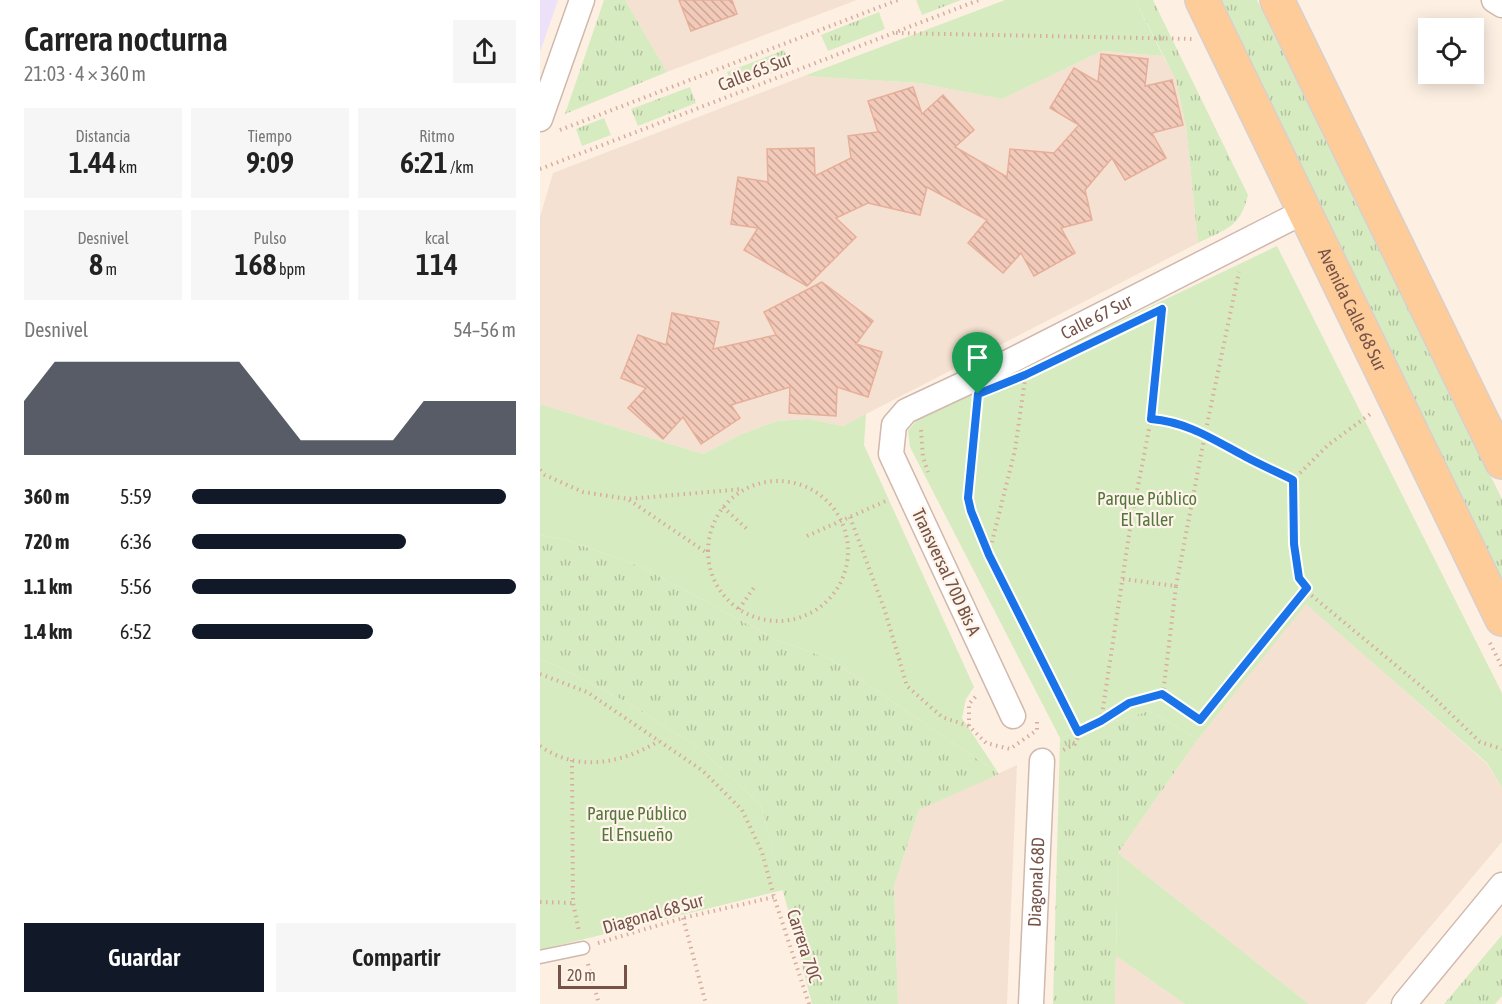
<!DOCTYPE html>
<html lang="es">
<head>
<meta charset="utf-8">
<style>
  :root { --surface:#fff; --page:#f6f6f6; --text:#222; --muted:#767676; --accent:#111827 }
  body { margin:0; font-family:"Asap Condensed",sans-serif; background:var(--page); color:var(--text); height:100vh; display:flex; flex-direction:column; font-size:22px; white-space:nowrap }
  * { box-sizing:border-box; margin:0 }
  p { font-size:20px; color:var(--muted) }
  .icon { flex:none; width:33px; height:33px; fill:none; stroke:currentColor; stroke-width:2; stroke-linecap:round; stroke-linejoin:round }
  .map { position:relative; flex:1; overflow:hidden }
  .details { display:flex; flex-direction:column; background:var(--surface); width:540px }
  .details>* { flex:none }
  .tools { position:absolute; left:878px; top:18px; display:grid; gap:12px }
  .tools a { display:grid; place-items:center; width:66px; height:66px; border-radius:0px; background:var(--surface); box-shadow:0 3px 15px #0003; font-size:30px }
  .scale { position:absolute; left:18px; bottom:15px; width:69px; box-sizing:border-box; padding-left:6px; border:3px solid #765348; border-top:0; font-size:16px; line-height:21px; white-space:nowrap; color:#765348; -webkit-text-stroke:4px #fff4ea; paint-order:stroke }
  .pin { position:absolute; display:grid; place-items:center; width:51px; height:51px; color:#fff; margin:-62px -26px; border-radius:50% 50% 50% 0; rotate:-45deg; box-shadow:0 0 6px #0007 }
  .pin .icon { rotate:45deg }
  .round { display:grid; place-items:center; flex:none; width:63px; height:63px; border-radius:0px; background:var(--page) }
  .headline { display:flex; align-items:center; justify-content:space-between; height:102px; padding:0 24px }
  h1 { font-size:33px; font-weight:600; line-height:45px }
  .stats { display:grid; grid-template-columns:repeat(3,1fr); gap:9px; height:102px; padding:6px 24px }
  .stats div { display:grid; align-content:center; border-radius:0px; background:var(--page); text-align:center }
  .stats b { font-size:30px; font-weight:600 }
  .stats small { font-size:16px; font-weight:400 }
  .stats p { font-size:16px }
  .chart { height:168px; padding:12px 24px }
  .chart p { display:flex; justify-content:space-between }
  .chart svg { width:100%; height:108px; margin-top:6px; fill:var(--accent); opacity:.7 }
  .cta { display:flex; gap:12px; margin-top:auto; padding:12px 24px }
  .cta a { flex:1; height:69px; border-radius:0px; background:var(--accent); color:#fff; font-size:24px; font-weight:600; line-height:69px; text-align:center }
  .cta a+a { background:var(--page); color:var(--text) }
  ul { padding:0 24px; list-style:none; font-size:20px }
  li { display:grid; grid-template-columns:96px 72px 1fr; align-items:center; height:45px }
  li i { height:15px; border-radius:8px; background:var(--accent) }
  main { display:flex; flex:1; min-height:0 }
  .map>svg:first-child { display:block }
  .residential { fill:#f5e1d1 }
  .education { fill:#ede0f9 }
  .grass { fill:url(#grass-tufts) }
  .green { fill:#d7ebc1 }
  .building { fill:url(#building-back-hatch); stroke:#e7ae9a; stroke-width:1.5 }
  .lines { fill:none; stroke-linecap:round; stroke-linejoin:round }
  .service-casing { stroke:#d1b8ac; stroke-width:15 }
  .minor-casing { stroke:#d1b8ac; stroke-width:27 }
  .primary-casing { stroke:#d9cfcc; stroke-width:36 }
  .path { stroke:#d8ad9d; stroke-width:4; stroke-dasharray:1.5 4.5; stroke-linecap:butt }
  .service { stroke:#fff; stroke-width:12 }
  .minor { stroke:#fff; stroke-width:24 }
  .primary { stroke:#fecc99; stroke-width:33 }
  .route-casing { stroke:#fff; stroke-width:12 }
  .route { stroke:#1a73e8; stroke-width:8 }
  .labels { text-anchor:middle; stroke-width:4.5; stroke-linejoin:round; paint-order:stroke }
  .street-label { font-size:18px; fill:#765348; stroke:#fff4ea }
  .park-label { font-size:18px; fill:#55763d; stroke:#fff4ea }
</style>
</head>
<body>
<main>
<section class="details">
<div class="headline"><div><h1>Carrera nocturna</h1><p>21:03 · 4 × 360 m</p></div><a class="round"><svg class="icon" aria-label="share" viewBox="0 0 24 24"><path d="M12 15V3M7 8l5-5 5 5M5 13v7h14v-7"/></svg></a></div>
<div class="stats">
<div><p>Distancia</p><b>1.44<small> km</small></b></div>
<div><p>Tiempo</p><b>9:09</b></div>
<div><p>Ritmo</p><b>6:21<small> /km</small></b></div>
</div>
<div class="stats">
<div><p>Desnivel</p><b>8<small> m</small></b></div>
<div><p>Pulso</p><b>168<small> bpm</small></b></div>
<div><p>kcal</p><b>114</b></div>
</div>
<div class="chart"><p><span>Desnivel</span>54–56 m</p>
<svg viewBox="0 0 160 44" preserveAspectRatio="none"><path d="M0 44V22L10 6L20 6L30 6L40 6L50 6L60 6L70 6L80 22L90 38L100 38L110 38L120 38L130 22L140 22L150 22L160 22V44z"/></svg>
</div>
<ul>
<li><b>360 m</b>5:59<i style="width:97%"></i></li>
<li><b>720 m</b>6:36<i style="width:66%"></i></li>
<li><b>1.1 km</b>5:56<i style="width:100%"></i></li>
<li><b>1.4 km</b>6:52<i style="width:56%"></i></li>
</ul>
<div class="cta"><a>Guardar</a><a>Compartir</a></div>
</section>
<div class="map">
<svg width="962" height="1004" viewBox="0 0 962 1004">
  <defs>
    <pattern id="grass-tufts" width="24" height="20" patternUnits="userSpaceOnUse" patternTransform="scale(1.5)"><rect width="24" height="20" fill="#d7ebc1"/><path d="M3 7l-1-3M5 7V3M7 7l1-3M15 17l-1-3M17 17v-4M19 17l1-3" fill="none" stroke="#b3c19f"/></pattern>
    <pattern id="building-back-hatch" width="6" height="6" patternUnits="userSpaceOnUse" patternTransform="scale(1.5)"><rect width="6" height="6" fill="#f3caba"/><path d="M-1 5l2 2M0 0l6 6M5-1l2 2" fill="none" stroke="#c9a799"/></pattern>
  </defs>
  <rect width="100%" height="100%" fill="#fdf0e3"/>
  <!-- residential -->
  <path class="residential" d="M85,0H317L127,72Z
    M562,51L623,56L636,79L646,127L658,243L303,426L269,419L237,421L202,434L163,454L0,404V217L13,173L264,76L379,83L462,99Z
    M766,603L947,764L962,788V842L825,1004H769L578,853L658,739Z
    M477,765L467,1004H358L354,886L379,810Z
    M576,956L645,1004H575Z"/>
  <!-- education -->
  <path class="education" d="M0,0H18L0,52Z"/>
  <!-- grass -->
  <path class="grass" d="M64,0H85L127,72L25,114Z
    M376,0H421L382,15Z
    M595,0H613L708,195C700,228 686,229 658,243L646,127L636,80Z
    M678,0H717L962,499V580Z
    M339,12L345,29L288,51L281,35Z
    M244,50L251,66L193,88L187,72Z
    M150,87L156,103L98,126L91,109Z
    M64,118L71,135L42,146L36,129Z
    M0,535L27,540L104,568L237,640L290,659L459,774L379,810L354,886L358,1004H272L221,805L158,747L86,702L13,664L0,660Z
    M609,711L658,739L578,853L575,1004H513L520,738Z
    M962,935V996L955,1004H904Z"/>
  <!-- green -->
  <path class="green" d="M465,0H595L623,56L562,51L462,99L379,83L264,76Z
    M737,246L962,693V788L947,763L766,604L658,739L609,711L520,738L370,447L368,431L379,417Z
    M0,404L163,454L202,434L237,421L269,419L303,426L326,414L324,445L434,687L426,699L422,718L459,774L290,659L237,640L104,568L27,540L0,535Z
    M0,660L13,664L86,702L158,747L221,805L243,890L0,950Z
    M578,853L769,1004H645L576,956Z"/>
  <!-- building -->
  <path class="building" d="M139,0H192L197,14L151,31Z
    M561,54L608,59L605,86L632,80L643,125L612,133L626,158L585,180L572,158L545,190L552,220L521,228L535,253L494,276L481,253L463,273L428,243L447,220L387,187L380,215L328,203L296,218L316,237L267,286L204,250L218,228L191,224L198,177L228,182L227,149L274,148L275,176L311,158L308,136L338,132L328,101L373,87L382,114L403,95L434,130L415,147L467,177L470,149L514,153L539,125L510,108L534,68L558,82Z
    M282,282L333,321L316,344L342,352L328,397L297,387L296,416L249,413L250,387L191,405L200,418L161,444L143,417L123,439L88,408L106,388L81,378L98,335L126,345L132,313L179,322L173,349L236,335L224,312Z"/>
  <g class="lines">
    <defs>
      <path id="service" d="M0,957L43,948"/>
      <g id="minor">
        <path d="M954,0L962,5"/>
        <path d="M0,119L42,0"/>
        <path id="s1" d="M473,716L351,454L354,425L366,411L441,376L763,212"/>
        <path id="s2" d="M491,1004L502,761"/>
        <path d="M864,1004L962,885"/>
      </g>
      <g id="primary">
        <path id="s3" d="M662,0L962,619"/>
        <path d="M737,0L962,462"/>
      </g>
    </defs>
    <!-- service casing -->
    <use href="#service" class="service-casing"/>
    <!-- minor casing -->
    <use href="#minor" class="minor-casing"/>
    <!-- primary casing -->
    <use href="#primary" class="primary-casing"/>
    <!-- path -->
    <path class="path" d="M356,33L652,39
      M20,130L358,0
      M0,169L439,0
      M437,404L428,498L431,511L449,555L538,732L539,735L535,744L521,751
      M611,419L622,309
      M381,430L383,457L388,472
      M0,470L5,475L43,492L88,499L203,489
      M753,480L754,544L759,578L771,595L887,691L940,742L962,749
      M168 551a70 70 0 1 1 140 0a70 70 0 1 1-140 0Z
      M89,500L167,553
      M183,507L207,529
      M310,517L345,611L367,686L402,717L429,726L446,743L470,749L497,730V719
      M267,536L348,500
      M449,554L475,450L485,379
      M583,579L636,586L623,694
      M636,586L665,434L707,457L753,480L788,445L833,412
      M199,609L215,586
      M950,643L962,667
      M0,674L47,692L163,771L202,810L222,852L234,897L269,1004
      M561,721L591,522L611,419L629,420L665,434L699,272
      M429,726V704L438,694
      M538,732L561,721L589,703L623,694L660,720L767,589
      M0,746C38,773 82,763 119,741
      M32,760L33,903L39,931
      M0,902L33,903
      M143,918L166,1004
      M58,943L143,918L234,897
      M48,964L59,1004"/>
    <!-- service -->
    <use href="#service" class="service"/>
    <!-- minor -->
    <use href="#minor" class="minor"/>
    <!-- primary -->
    <use href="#primary" class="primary"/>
  </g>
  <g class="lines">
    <defs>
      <path id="route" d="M622,309L611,419C648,422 674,440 706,457C721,465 737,472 753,480L754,544L759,578L767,588L660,720L622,694L589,703L561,721L538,732L449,555L431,511L428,498L438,394L485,375Z"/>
    </defs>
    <!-- route casing -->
    <use href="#route" class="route-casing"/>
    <!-- route -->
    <use href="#route" class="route"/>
  </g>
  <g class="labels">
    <!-- street labels -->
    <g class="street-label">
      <text transform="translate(215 72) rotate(-21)" y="6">Calle 65 Sur</text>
      <text dy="6" stroke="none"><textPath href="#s3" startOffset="344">Avenida Calle 68 Sur</textPath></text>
      <text dy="6" stroke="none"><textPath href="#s1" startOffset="549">Calle 67 Sur</textPath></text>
      <text transform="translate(406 572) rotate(65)" y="6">Transversal 70D Bis A</text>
      <text dy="6" stroke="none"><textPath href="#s2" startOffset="122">Diagonal 68D</textPath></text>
      <text transform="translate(113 914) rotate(-16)" y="6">Diagonal 68 Sur</text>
      <text transform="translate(264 946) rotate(72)" y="6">Carrera 70C</text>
    </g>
    <!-- park labels -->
    <g class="park-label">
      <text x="607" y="505">Parque Público<tspan x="607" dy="21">El Taller</tspan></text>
      <text x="97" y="820">Parque Público<tspan x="97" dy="21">El Ensueño</tspan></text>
    </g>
  </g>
</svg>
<div class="tools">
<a><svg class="icon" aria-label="locate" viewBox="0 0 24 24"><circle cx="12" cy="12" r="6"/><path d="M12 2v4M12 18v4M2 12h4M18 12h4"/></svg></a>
</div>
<div class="scale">20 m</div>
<div class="pin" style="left:438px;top:394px;background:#1e9e55"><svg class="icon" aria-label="arrive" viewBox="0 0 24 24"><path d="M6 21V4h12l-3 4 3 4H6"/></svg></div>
</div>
</main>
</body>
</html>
